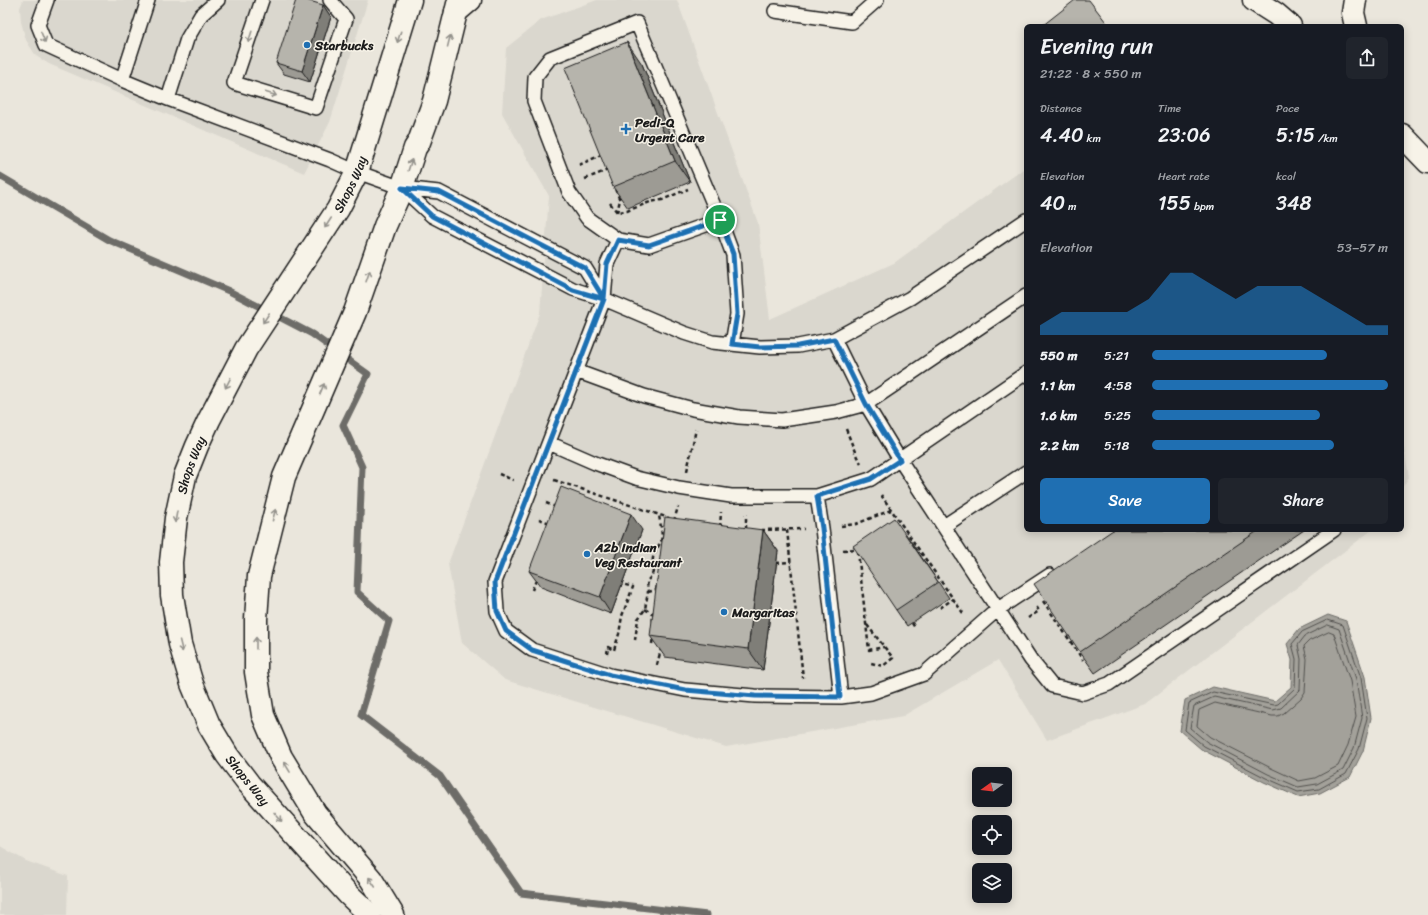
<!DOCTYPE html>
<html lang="en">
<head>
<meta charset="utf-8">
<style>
  :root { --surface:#171b24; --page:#20242c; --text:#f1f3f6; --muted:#9ea1a6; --accent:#1f6fb2 }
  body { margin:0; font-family:Sriracha,sans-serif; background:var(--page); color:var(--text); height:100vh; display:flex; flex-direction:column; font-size:15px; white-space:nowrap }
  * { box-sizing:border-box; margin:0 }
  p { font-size:13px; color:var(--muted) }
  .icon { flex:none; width:22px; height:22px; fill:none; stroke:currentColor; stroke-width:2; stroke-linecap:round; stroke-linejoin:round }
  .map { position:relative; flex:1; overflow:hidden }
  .sheet { position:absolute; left:1024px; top:24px; width:380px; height:508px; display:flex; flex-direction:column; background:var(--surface); border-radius:6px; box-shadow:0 2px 10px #0003 }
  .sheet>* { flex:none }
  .needle { width:26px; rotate:255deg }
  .tools { position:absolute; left:972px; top:767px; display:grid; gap:8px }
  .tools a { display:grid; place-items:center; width:40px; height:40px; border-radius:6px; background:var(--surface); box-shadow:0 2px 10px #0003; font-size:20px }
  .pin { position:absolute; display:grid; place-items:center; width:34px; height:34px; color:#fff; margin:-17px; border:2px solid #fff; border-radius:50%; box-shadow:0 1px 4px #0007 }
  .round { display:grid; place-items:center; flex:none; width:42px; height:42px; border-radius:6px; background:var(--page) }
  .head { display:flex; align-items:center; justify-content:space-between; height:68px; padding:0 16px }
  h1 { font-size:22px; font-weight:600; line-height:30px }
  .stats { display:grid; grid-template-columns:repeat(3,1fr); gap:6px; height:68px; padding:4px 16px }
  .stats div { display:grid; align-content:center }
  .stats b { font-size:20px; font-weight:600 }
  .stats small { font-size:11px; font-weight:400 }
  .stats p { font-size:11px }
  .chart { height:112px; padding:8px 16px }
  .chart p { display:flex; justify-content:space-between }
  .chart svg { width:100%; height:72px; margin-top:4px; fill:var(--accent); opacity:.7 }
  .action { display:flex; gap:8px; margin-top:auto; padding:8px 16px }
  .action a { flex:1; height:46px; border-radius:6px; background:var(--accent); color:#fff; font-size:16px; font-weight:600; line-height:46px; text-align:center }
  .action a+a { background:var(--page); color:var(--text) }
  ul { padding:0 16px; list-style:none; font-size:13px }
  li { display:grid; grid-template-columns:64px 48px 1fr; align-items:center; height:30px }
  li i { height:10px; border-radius:5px; background:var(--accent) }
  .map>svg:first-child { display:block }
  .built { fill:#dad7ce }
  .water { fill:#a3a19a; stroke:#6d6c68 }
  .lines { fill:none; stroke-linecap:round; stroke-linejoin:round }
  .shore { stroke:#52514e; stroke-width:1 }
  .stream { stroke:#6d6c68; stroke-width:7 }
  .service-casing { stroke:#1c1c1c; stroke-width:16 }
  .minor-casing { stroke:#1c1c1c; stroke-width:25 }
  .primary-casing { stroke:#1c1c1c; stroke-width:25 }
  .trunk-casing { stroke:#1c1c1c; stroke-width:25 }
  .path { stroke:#1c1c1c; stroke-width:2.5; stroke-dasharray:4 3; stroke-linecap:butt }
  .service { stroke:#f7f3e8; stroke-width:13 }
  .minor { stroke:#f7f3e8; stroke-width:22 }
  .primary { stroke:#f7f3e8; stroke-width:22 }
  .trunk { stroke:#f7f3e8; stroke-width:22 }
  .wall { fill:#9d9b94; stroke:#1c1c1c }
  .shaded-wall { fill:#7f7e78; stroke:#1c1c1c }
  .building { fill:#b6b4ac; stroke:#1c1c1c }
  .oneway { stroke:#94928c }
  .route-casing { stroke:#fff; stroke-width:8 }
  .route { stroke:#1f6fb2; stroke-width:5 }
  .poi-dot { fill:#1f6fb2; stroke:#f7f3e8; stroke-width:1.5 }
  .labels { text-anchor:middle; stroke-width:3; stroke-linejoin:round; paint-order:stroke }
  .poi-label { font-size:13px; font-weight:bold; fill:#1c1c1c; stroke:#f7f3e8; text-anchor:start }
  .street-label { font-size:13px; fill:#1c1c1c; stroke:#f7f3e8 }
</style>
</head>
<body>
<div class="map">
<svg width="1428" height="915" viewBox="0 0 1428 915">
  <rect width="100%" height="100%" fill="#eae6dc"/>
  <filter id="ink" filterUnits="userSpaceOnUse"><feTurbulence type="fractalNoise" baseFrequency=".025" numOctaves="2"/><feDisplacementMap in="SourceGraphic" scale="8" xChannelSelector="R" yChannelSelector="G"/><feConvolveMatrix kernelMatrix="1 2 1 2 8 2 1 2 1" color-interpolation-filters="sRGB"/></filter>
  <g filter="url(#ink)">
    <!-- built -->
    <path class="built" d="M23,0H368L330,122L304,173L49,64L36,56L26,40L21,22L20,8Z
      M597,0H677L758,223L770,319L894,263L1026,167V530H1372L1145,704L1047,740L998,660L903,716L726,747L505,680L462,643L448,564L540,313L549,196L502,113L506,48L541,20Z
      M1402,437L1409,477L1402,488Z
      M0,846L26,861L68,876L67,915H0Z"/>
    <!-- water -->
    <path class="water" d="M1328,615L1346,621L1365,677L1371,718L1363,751L1350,777L1320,793L1298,797L1264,782L1201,749L1180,731L1185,700L1213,687L1275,701L1291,687L1292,660L1287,644L1299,629Z"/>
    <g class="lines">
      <!-- shore -->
      <path class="shore" d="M1328,620L1343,625L1361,678L1367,718L1359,749L1346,774L1319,789L1298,792L1266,778L1204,746L1185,730L1189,703L1213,692L1274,705L1278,704L1295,688L1296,659L1292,644L1302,632Z
        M1328,625L1339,629L1356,679L1362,718L1354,748L1343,770L1317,784L1298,787L1268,774L1207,742L1190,728L1194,706L1214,697L1273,710L1281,708L1300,690L1301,659L1298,645L1305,636Z
        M1329,632L1334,634L1350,681L1356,717L1348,745L1338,766L1315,778L1299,781L1271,768L1210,737L1197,726L1199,710L1215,703L1272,716H1278L1284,713L1301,698L1305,692L1307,659L1304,646L1309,641Z"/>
      <!-- stream -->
      <path class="stream" d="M0,176L109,240L229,291L312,334L368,374L343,425L362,467L357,592L389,621L361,715L440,776L521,893L707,915"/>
      <defs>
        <path id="service" d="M47,0L38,25L46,45L122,80
          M148,0L122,80L168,99
          M218,0L201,15L187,39L168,99L330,160L357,172L402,188L439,192L585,268L604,299
          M262,0L234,83L316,108L346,19L330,0
          M775,11L852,22L877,0
          M637,23L720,220L649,245L618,240L587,218L569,192L534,101L535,77L550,58Z
          M402,188L432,216L573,289L604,299L684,333L712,342L760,347L798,346L834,339L910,298L1026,220
          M720,220L733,255L737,314L732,344
          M618,240L607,264L604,299L495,582L497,611L506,631L532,650L610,675L685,690L755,696L841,697L871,693L924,674L998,609L1050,575
          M834,339L866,404L900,460L1031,660L1052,686L1083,693L1109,684L1334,530
          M576,371L644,396L693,409L739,417L782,420L836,412L866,404L1026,296
          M549,443L595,463L636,478L679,488L731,496H817L871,479L1026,373
          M817,496L822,528L841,697
          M944,526L1026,472"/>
        <g id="minor">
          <path id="s1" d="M370,915L348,894L249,784L227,755L209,725L192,684L180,644L172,595L171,562L176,518L185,476L197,446L209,420L246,349L338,209L357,172L410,0"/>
          <path d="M393,915L371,879L315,813L281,757L263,715L256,672V619L259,576L284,477L355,312L385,226L402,188L415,148L419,142L434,101L459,0"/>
        </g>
        <path id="primary" d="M456,12L470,0"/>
        <path id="trunk" d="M1254,0L1276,14L1290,26
          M1355,0L1353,13L1356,26
          M1402,135L1428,162"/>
      </defs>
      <!-- service casing -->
      <use href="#service" class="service-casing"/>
      <!-- minor casing -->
      <use href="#minor" class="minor-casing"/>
      <!-- primary casing -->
      <use href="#primary" class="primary-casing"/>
      <!-- trunk casing -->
      <use href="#trunk" class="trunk-casing"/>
      <!-- path -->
      <path class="path" d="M579,165L601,155
        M585,179L608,170
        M615,189L620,200L617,212
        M610,203L617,212L627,211L650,202L662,200L688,189
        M846,429L857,457L861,463
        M687,471L696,429
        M499,474L513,480
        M554,480L669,518
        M881,495L963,613
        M546,503L556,507
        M539,519L550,523
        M674,521L678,507
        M841,526L856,524L891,510
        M720,527L721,512
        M746,529V514
        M761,530L804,529
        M787,530L803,678
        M843,550L857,549
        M858,552L869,650L884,647
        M776,563L791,562
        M532,590L537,578
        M656,590L658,579
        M648,592L656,590
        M1043,601L1083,660
        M940,608L953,599
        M645,609L652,614
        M1028,618L1039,611L1036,606
        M653,622L652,614L655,610
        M912,623L915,628
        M867,625L893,658L883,666L871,663
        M635,640L638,619L645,609L648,592L647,581C657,571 651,570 653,558C654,552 659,546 661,541C663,533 660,523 659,515
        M652,644L653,636
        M607,654L608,647L614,650L619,634L622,616L633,587L622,584
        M657,665L661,649"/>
      <!-- service -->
      <use href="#service" class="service"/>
      <!-- minor -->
      <use href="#minor" class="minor"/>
      <!-- primary -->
      <use href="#primary" class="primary"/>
      <!-- trunk -->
      <use href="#trunk" class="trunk"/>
    </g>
    <!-- wall -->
    <path class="wall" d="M323,5L331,17L310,82L284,74L276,63Z
      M642,64L690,182L628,208L613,187Z
      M642,530L611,614L541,587L529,571Z
      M763,530L778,551L763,670L665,657L650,636Z
      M1113,530H1304L1095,673L1080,652Z
      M906,534L949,598L907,626L896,610Z"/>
    <!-- shaded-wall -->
    <path class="shaded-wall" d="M323,5L331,17L310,82L302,71Z
      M627,42L642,64L690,182L675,161Z
      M631,514L642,530L611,614L600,597Z
      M763,530L778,551L763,670L748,649Z"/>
    <!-- building -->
    <path class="building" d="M296,0H306L323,5L302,71L276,63Z
      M1075,0H1089L1109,26H1042Z
      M627,42L675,161L613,187L565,68Z
      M561,487L631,514L600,597L529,571Z
      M665,517L763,530L748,649L650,636Z
      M894,518L938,582L896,610L853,546Z
      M1113,530H1259L1080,652L1034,584Z"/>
    <!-- one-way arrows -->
    <defs><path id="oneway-shaft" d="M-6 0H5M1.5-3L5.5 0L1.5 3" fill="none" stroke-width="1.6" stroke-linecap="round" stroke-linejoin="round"/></defs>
    <g class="oneway">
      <use href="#oneway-shaft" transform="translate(43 37) rotate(68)"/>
      <use href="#oneway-shaft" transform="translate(250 37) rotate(108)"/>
      <use href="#oneway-shaft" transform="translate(399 37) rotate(107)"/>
      <use href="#oneway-shaft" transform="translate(449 41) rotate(-76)"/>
      <use href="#oneway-shaft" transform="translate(271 94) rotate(17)"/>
      <use href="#oneway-shaft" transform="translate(410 165) rotate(-72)"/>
      <use href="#oneway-shaft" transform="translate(328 223) rotate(123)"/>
      <use href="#oneway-shaft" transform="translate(368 276) rotate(-71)"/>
      <use href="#oneway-shaft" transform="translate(266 318) rotate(123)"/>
      <use href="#oneway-shaft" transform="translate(228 383) rotate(117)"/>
      <use href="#oneway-shaft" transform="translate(322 389) rotate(-67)"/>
      <use href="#oneway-shaft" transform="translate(274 515) rotate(-75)"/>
      <use href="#oneway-shaft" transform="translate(176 517) rotate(100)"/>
      <use href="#oneway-shaft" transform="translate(256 643) rotate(-90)"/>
      <use href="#oneway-shaft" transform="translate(181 646) rotate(76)"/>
      <use href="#oneway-shaft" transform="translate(287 767) rotate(-121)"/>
      <use href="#oneway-shaft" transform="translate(278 817) rotate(49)"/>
      <use href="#oneway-shaft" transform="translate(372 882) rotate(-124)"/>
    </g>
  </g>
  <g class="lines" filter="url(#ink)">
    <defs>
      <path id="route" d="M720,220L649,245L618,240L607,264L604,299L573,290L432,216L402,188L439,192L585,268L604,299L495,582L497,611L506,631L532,650L610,675L685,690L755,696L840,697L822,528L817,496L871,479L900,460L866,404L834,339L798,346L760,347L732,344L737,314L733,254L720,220"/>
    </defs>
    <!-- route casing -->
    <use href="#route" class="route-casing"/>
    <!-- route -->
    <use href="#route" class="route"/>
  </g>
  <!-- markers -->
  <g class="poi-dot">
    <circle cx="307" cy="45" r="4"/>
    <path d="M624 123h4v4h4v4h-4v4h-4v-4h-4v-4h4z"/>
    <circle cx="587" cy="554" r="4"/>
    <circle cx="724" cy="612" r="4"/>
  </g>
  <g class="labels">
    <!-- poi labels -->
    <g class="poi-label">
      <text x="315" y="50">Starbucks</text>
      <text x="635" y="127">Pedi-Q<tspan x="635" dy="15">Urgent Care</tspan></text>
      <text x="595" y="552">A2b Indian<tspan x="595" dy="15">Veg Restaurant</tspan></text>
      <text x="732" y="617">Margaritas</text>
    </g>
    <!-- street labels -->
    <g class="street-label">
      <text dy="5" stroke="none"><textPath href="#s1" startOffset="842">Shops Way</textPath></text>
      <text dy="5" stroke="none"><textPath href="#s1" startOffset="518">Shops Way</textPath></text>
      <text transform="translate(248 780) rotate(51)" y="5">Shops Way</text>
    </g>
  </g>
</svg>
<div class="tools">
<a><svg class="needle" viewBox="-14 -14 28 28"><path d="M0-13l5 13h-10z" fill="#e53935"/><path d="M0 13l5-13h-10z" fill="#9ea1a6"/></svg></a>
<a><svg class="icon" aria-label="locate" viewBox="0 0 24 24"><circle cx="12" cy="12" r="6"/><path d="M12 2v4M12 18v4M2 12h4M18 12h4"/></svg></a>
<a><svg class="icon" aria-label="layers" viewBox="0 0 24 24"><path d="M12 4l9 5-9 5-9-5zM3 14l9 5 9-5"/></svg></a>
</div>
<div class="pin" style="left:720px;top:220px;background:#1e9e55"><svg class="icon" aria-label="arrive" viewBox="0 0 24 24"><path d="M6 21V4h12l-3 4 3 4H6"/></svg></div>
<section class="sheet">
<div class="head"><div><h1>Evening run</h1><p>21:22 · 8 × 550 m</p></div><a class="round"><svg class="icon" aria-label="share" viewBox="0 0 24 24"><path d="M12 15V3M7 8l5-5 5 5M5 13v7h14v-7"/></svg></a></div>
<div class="stats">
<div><p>Distance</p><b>4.40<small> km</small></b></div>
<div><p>Time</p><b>23:06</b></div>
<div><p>Pace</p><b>5:15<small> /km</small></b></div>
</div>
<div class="stats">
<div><p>Elevation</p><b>40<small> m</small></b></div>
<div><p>Heart rate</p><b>155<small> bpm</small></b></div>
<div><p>kcal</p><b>348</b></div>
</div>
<div class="chart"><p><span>Elevation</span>53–57 m</p>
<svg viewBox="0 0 160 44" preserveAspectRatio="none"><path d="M0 44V38L10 30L20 30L30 30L40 30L50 22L60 6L70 6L80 14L90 22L100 14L110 14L120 14L130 22L140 30L150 38L160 38V44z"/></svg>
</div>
<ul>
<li><b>550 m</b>5:21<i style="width:74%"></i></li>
<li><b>1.1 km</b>4:58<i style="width:100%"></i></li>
<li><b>1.6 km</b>5:25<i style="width:71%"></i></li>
<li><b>2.2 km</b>5:18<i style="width:77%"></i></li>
</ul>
<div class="action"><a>Save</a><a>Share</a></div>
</section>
</div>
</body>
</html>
